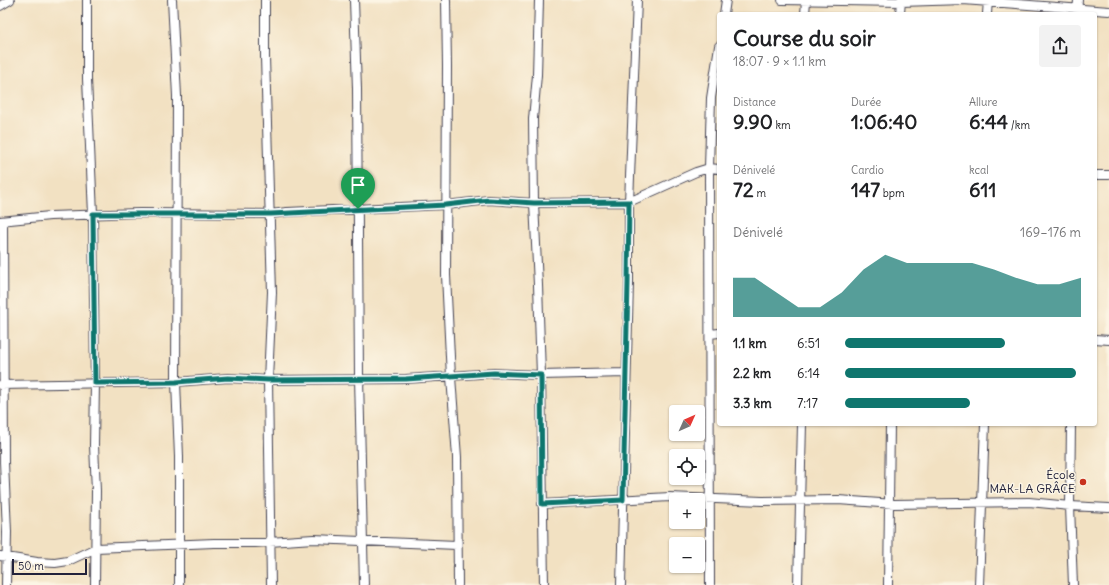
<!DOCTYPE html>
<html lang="fr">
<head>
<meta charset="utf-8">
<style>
  :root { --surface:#fff; --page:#f2f2f2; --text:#202124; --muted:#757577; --accent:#0f766e }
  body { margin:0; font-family:Delius,sans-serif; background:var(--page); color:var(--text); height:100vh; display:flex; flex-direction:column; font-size:15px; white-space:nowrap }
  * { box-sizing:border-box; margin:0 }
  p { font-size:13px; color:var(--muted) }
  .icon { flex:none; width:22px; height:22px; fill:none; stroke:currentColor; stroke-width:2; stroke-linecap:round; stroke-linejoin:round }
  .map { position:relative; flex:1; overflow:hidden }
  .panel { position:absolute; left:717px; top:12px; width:380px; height:414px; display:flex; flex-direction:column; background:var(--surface); border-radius:4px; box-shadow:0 1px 3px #0004 }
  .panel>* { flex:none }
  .needle { width:26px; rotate:45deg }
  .tools { position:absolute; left:669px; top:405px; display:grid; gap:8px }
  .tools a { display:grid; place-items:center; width:36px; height:36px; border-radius:4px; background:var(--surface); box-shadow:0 1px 3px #0004; font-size:20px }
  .scale { position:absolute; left:12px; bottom:10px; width:75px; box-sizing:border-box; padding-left:4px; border:2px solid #22223b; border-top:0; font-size:11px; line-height:14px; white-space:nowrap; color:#22223b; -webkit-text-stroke:3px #fcf5e5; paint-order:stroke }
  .pin { position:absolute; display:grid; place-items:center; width:34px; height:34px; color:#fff; margin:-41px -17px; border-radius:50% 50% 50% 0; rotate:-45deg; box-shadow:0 0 4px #0007 }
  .pin .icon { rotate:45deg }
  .round { display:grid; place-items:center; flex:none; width:42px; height:42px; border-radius:4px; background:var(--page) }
  .head { display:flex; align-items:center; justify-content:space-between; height:68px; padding:0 16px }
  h1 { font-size:22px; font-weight:700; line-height:30px }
  .figures { display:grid; grid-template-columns:repeat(3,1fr); gap:6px; height:68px; padding:4px 16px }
  .figures div { display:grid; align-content:center }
  .figures b { font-size:20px; font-weight:700 }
  .figures small { font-size:11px; font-weight:400 }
  .figures p { font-size:11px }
  .chart { height:112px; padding:8px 16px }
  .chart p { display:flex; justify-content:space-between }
  .chart svg { width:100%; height:72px; margin-top:4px; fill:var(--accent); opacity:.7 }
  ul { padding:0 16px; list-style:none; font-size:13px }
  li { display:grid; grid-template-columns:64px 48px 1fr; align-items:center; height:30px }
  li i { height:10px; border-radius:5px; background:var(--accent) }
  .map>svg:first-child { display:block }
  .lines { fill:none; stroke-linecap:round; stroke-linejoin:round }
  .street-casing { stroke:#413f4f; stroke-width:10 }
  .street { stroke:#fff; stroke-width:8 }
  .route-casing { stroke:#fff; stroke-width:8 }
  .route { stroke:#0f766e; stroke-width:5 }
  .poi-dot { fill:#c8321e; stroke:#fcf5e5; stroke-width:1.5 }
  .labels { text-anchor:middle; stroke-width:3; stroke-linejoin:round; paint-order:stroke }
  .poi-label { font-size:12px; fill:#22223b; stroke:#fcf5e5; text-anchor:end }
</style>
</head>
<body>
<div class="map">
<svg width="1109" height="585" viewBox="0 0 1109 585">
  <rect width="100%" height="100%" fill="#fcf5e5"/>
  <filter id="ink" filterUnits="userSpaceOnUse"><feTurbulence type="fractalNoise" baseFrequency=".025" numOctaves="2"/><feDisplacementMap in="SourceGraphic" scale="8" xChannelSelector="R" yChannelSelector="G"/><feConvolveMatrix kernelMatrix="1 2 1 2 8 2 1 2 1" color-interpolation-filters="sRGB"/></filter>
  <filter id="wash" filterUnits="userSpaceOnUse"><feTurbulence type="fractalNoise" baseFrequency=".012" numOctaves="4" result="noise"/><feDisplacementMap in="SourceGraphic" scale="16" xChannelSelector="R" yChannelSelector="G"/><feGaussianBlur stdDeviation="0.9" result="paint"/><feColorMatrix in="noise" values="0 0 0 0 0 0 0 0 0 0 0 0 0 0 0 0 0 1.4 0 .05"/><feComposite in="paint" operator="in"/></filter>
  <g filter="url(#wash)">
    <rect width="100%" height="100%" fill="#f2e1c2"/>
  </g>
  <g filter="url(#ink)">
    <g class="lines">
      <defs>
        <path id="street" d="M87,0V79L93,214L95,383L94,445L96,491L95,585
          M172,0L177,96L176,382L179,457V585
          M265,0V57L272,292L268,380L271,585
          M354,0L357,89L359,378L364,585
          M446,0L447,66L446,275L451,377L457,457L458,585
          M539,0L537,75L533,119L534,203L538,285L541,375L544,585
          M782,0L901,2L963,0L1109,11
          M0,6L10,0
          M724,14L726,0
          M805,14L806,1
          M900,14L901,0
          M987,14L988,0
          M1077,14L1078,0
          M1095,175H1109
          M0,221L50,216L140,213L271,214L287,212L446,205L489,200L534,203L629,202L696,172L709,168L719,169
          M3,221L4,462L7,532L6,585
          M710,334L719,333
          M1095,339L1109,340
          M0,385L176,382L228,378L268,380L406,379L494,373L541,375L626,373
          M1071,424L1070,506L1073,585
          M542,504L670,497L762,501L838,500L894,504L1029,502L1070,506L1109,508
          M0,556L37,562L55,563L68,561L96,548L214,543H255L313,539L457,545
          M621,585L629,282V202L637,0
          M710,585L709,168L711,98L719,46
          M798,585L802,424
          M888,585L890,424
          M979,585L985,424"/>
      </defs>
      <!-- street casing -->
      <use href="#street" class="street-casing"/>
      <!-- street -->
      <use href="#street" class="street"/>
    </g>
  </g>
  <g class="lines" filter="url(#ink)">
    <defs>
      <path id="route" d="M489,200L534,203L629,202L628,282L623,500L542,504L541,375L494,373L406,379L268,380L228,378L176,382L95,383L93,214H271L446,205Z"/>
    </defs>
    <!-- route casing -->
    <use href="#route" class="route-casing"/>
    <!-- route -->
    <use href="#route" class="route"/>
  </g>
  <!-- markers -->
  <circle class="poi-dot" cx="1083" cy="482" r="4"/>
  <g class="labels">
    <!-- poi labels -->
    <g class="poi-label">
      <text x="1075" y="479">École<tspan x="1075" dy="14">MAK-LA GRÂCE</tspan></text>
    </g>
  </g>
</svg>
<div class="tools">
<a><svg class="needle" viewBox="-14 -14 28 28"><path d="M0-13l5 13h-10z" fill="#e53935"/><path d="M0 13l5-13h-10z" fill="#757577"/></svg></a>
<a><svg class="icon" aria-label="locate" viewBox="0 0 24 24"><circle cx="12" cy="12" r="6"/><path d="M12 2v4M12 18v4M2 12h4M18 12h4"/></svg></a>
<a>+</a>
<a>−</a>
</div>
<div class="scale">50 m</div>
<div class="pin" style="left:358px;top:209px;background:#1e9e55"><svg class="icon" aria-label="arrive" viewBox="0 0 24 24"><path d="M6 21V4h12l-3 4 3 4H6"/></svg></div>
<section class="panel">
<div class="head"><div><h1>Course du soir</h1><p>18:07 · 9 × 1.1 km</p></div><a class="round"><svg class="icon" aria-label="share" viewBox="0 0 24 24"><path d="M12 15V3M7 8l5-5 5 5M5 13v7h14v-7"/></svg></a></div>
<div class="figures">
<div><p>Distance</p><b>9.90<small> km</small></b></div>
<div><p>Durée</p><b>1:06:40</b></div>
<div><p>Allure</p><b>6:44<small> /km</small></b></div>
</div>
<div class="figures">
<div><p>Dénivelé</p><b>72<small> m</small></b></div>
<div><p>Cardio</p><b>147<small> bpm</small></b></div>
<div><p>kcal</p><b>611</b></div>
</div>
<div class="chart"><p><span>Dénivelé</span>169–176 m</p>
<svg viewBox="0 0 160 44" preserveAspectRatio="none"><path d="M0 44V20L10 20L20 29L30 38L40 38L50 29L60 15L70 6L80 11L90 11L100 11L110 11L120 15L130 20L140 24L150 24L160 20V44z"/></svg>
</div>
<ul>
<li><b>1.1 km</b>6:51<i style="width:68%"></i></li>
<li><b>2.2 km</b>6:14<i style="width:98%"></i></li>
<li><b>3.3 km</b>7:17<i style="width:53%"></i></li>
</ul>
</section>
</div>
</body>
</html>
